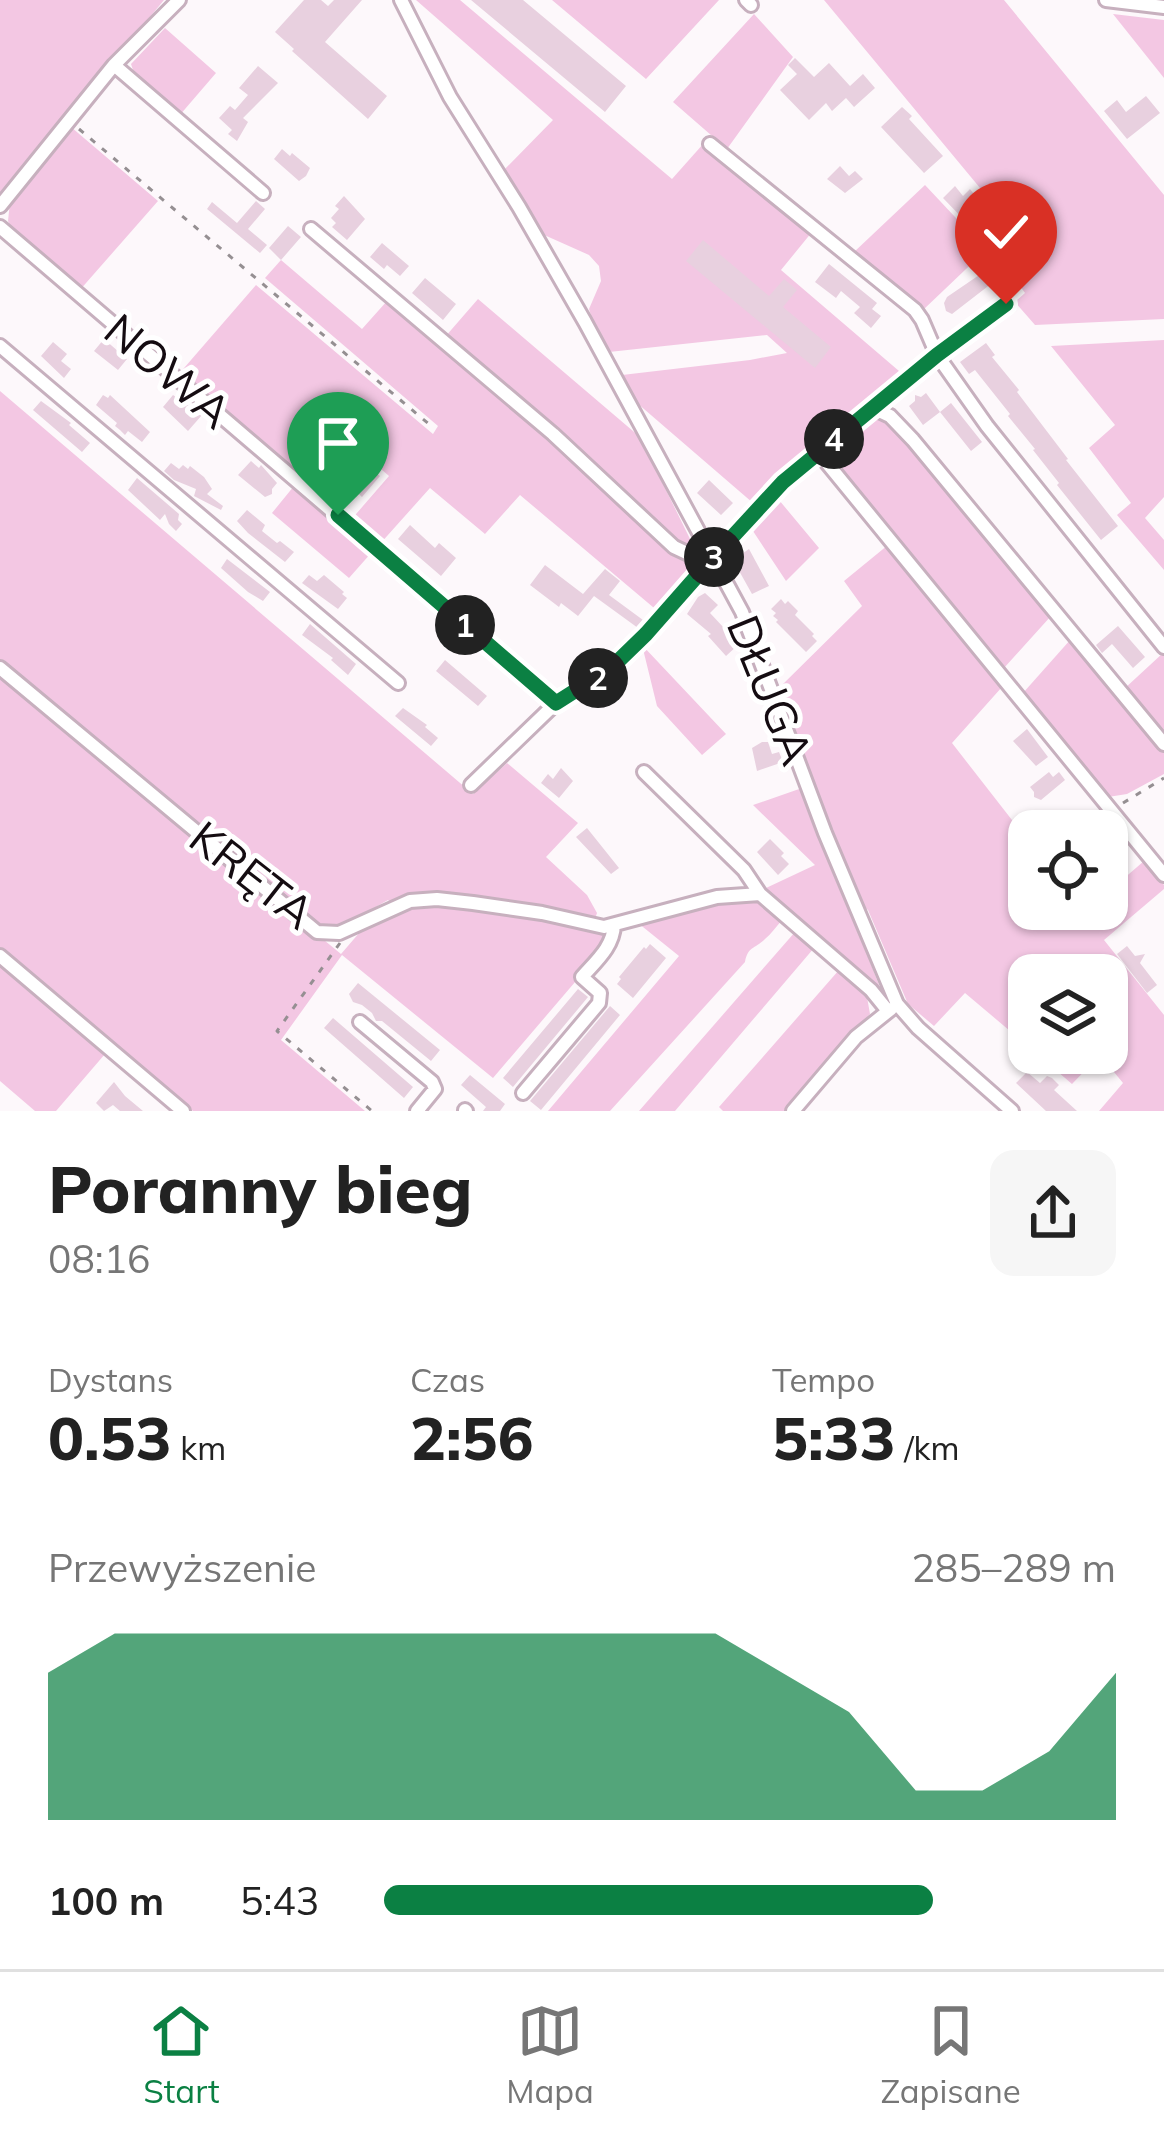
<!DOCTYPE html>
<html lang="pl">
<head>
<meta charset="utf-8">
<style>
  :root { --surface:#fff; --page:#f6f6f6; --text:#222; --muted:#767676; --line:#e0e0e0; --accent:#0b8043 }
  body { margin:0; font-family:Mulish,sans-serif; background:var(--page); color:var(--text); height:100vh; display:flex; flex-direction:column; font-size:45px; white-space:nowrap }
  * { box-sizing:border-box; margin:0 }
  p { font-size:39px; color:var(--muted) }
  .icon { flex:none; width:66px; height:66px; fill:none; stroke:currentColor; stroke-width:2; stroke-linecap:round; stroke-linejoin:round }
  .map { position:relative; height:1111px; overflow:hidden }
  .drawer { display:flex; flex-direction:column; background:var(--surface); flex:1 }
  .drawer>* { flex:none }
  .controls { position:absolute; left:1008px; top:810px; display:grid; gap:24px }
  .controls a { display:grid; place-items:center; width:120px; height:120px; border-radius:24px; background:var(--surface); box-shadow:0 3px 9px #0004; font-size:60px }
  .pin { position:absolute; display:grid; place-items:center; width:102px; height:102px; color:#fff; margin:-123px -51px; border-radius:50% 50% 50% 0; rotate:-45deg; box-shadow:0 0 12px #0007 }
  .pin .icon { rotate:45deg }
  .km { position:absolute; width:60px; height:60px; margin:-30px; border-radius:50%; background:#222; color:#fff; font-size:33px; line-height:60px; text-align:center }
  .round { display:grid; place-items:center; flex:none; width:126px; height:126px; border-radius:24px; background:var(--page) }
  .headline { display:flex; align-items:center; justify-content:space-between; height:204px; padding:0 48px }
  h1 { font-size:66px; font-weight:800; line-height:90px }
  .stats { display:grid; grid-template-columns:repeat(3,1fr); gap:18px; height:204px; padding:12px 48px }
  .stats div { display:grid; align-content:center }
  .stats b { font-size:60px; font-weight:800 }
  .stats small { font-size:33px; font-weight:400 }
  .stats p { font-size:33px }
  .chart { height:336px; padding:24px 48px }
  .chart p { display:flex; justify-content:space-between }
  .chart svg { width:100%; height:216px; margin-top:12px; fill:var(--accent); opacity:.7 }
  ul { padding:0 48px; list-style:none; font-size:39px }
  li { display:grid; grid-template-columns:192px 144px 1fr; align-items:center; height:90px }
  li i { height:30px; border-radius:15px; background:var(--accent) }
  .dock { display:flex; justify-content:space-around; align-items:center; height:168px; border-top:3px solid var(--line); background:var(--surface); font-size:33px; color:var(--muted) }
  .dock a { display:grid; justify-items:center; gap:6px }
  .dock .active { color:var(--accent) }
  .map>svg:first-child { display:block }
  .green { fill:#f3c7e3 }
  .building { fill:#e8d0df }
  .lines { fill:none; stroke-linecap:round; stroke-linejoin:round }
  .minor-casing { stroke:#c7b0be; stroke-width:18 }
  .path { stroke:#958f92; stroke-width:3; stroke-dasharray:6 9; stroke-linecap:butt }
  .minor { stroke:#fff; stroke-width:12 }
  .route-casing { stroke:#fff; stroke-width:24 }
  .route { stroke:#0b8043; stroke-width:15 }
  .labels { text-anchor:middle; stroke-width:10; stroke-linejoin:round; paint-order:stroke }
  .street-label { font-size:45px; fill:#140c11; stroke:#fff }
</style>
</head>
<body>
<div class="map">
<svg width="1164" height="1111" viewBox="0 0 1164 1111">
  <rect width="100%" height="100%" fill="#fdf8fb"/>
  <!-- green -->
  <path class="green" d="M0,0H164L0,198Z
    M416,0H460L672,179L704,143L812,232L781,270L906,377C855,419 800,457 753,503L637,403L622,375L750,360L787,353L767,335L609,352L595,329L589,309L601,281L599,266L589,255L542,234L503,171L553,120Z
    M552,0H719L646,79Z
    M824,0H1004L1164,195V319L1035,325L1015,302L1025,293L1020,286L1044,265Z
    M754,14L793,57L727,149L673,102Z
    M1113,14L1164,20V78Z
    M165,28L216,73L179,116L134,73L131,64Z
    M71,127L158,201L79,291L16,238L8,221L10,202Z
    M925,185L986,250L923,310L853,253Z
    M281,260L362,329L387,301L699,568L660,613L520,495L485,534L430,488L379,545L350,521L389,476L349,441L308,485L178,375L256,285L433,434L438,426L265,278Z
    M478,299L640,437L693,545L686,546L674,539L616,484L445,337Z
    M1164,340V497L1145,518L1164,540V570L1117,515L1131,503L1089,448L1115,425L1051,346Z
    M0,391L473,794L507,763L578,823L546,857L587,895L597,913L591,931L606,932L605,947L493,1078L342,955L281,1040L365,1111H193L0,947V680L3,676L341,954L366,925L399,909L388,900L349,922L319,928L0,660Z
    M871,415L887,420L896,428L1051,616L1004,668L826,450Z
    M294,486L372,552L349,578L272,513Z
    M779,500L819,548L786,581L751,528Z
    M888,545L1002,687L952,743L1029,842V909H1082L1084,912L1088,909H1107V893L1144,861L1164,885V889L1104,940L1164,1015V1111H1099L1123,1083L1100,1055L1072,1084L1036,1053H1107V975H1029V1047L965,993L934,1026L908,1004L868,910L860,904L779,688L862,606L844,581Z
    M1071,639L1164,753V774L1127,794L1108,797L1023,693Z
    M642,645L726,734L702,755L657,706Z
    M1163,653L1164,654V738L1124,689Z
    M802,788L883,995L766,888L815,865L753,805Z
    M724,902H760L782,920C776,927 771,934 765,939C755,949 748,946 745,962L610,1111H548L679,956L638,923Z
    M795,932L814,948L675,1111H639Z
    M0,966L105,1054L56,1111H35L0,1081Z
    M839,970L867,997L870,1014L786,1111H723L719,1107Z"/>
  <!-- building -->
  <path class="building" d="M304,0H321L328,6L334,0H362L325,42L387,96L368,119L292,51L294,49L275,32Z
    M471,0H523L626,86L605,112Z
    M795,58L814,77L829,63L850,86L863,74L875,88L854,107L846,98L832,111L826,103L809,120L780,90L797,74L788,65Z
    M258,66L278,83L243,118L248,122L237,141L228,134L232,130L219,118L230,106L235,110L248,95L239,88Z
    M1146,96L1160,113L1127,139L1104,111L1117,100L1126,112Z
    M902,107L912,116L909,119L943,156L924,173L881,127Z
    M282,149L290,156L292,153L310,168L306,176L299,181L274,159Z
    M840,166L849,176L855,171L863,179L845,193L827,179Z
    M955,186L963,196L970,189L1002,230L1031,259L1016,274L943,198Z
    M344,196L365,219L347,240L332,227L336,223L331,218L339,209L335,206Z
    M256,201L265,209L248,229L267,245L260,253L207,209L212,202L237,223Z
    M288,226L301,237L281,260L269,248Z
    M703,240L769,296L784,279L797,290L783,307L831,347L815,368L686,261Z
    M382,243L409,266L400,276L387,265L384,269L370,257Z
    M829,264L877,303L872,309L881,316L871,328L854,313L860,307L841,291L836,298L815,282Z
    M988,269L995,273L996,280L952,314L946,311L944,303L947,297Z
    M425,278L456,304L443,320L412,293Z
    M104,339L127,359L118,370L94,351Z
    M53,342L67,354L61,361L71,369L64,378L41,356Z
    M986,343L995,355L992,357L1019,390L1017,392L1068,459L1066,460L1118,526L1101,540L1057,485L1059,483L1033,450L1035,449L1008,416L1010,414L975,370L969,374L960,362Z
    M926,393L940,412L923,425L909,406L915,401V395L921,397Z
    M103,395L108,398L110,395L150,432L142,442L128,431L125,435L120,430L115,426L117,423L96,405Z
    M173,395L202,415L188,431L163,407Z
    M41,401L71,423L69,425L90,443L82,452L33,410Z
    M951,403L982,442L971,451L940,412Z
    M251,461L259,468L261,465L277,483L272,489V494L265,497L238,475Z
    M171,463L179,469L183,465L188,469L190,466L204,477L212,489L207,494L223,506L221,510L194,496L196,489L174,480L164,471Z
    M363,463L380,476L362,497L359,494L356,497L343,486Z
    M137,478L179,514L178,520L182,524L176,531L169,524L165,514L160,520L128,490Z
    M709,480L733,503L721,515L697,493Z
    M247,510L265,525L262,531L277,543L280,541L294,552L285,562L248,533L237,521Z
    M410,525L435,548L439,543L456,558L441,576L398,539Z
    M749,549L769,586L752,594L733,560Z
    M227,559L270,592L263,601L248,592L221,568Z
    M545,565L583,594L605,569L620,581L609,595L643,620L638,628L594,596L578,616L561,603L559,607L530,585Z
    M309,575L317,581L324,575L344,592L342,594L347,598L338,609L302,583Z
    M705,593L718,605L710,613L725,629L727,628L739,644L726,656L708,636L711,634L687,614L698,597Z
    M781,599L785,604L788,601L798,611L795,615L814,634L812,636L817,641L806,652L776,622L778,620L773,616L776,613L771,609Z
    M310,624L356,664L348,675L331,660L333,658L302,635Z
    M1118,626L1145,657L1133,668L1112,644L1102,653L1096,645Z
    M445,660L487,696L478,706L436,671Z
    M403,708L427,725L425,727L438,738L431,746L395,716Z
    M1027,729L1048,757L1036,766L1013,741Z
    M762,742H768L772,754L779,752L783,762L757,771L752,748Z
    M561,768L573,781L559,798L541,783L548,774L553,779Z
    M1049,772L1053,777L1059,772L1065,780L1041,800L1034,797V792L1030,787Z
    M587,828L619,868L611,874L576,837Z
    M770,839L784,853L781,856L789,864L778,875L757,852Z
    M650,944L666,958L633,998L617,984L621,979L619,977L644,947L646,949Z
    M1127,946L1135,956L1145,954L1140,963L1157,985L1147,993L1117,954Z
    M358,983L440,1050L431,1061L382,1021H376L372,1013L362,1005L353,1002L349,994Z
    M578,989L588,997L513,1087L503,1078Z
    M610,1006L620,1015L541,1110L530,1101Z
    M333,1018L413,1087L404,1098L324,1028Z
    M1027,1072L1040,1083L1047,1076L1052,1078L1059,1085L1054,1090L1077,1111H1046L1016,1083Z
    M470,1075L505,1104L500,1111H483L486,1107L461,1085Z
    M114,1082L125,1096L143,1111H120L113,1105L104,1111L96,1103Z"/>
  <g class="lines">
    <defs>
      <path id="minor" d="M401,0L450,97L519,207L585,322L742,612L825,833L897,1004L918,1028L1012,1111
        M746,0L751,5
        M1106,0L1164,7
        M114,65L263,193
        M710,144L915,310L922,320L937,355L987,426L1164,647
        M0,206L114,65L179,0
        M0,227L556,703
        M311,229L553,434L674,547L691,555H710
        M0,346L398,683
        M873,408L890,416L913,440L1164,744
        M818,452L1164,875
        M0,668L317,932L339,933L410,901L437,899L473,903L542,913L604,927L717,897L760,894L871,990L888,1011
        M644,772L744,870L760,894
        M471,785L556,703L611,668L647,635L783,482L937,355L1006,304
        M0,956L183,1111
        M360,1022L432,1082L435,1089L417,1111
        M523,1093L599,1003L600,993L582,977C596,961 613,947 614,925
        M465,1110L466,1111
        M793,1111L856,1037L891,1009"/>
    </defs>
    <!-- minor casing -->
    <use href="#minor" class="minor-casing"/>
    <!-- path -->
    <path class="path" d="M79,129L430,425
      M1123,803L1164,778
      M340,943L277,1031L372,1111"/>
    <!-- minor -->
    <use href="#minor" class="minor"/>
  </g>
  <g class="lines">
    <defs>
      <path id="route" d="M338,515L556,703L611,668L646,634L712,559L783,482L937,355L1006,304"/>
    </defs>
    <!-- route casing -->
    <use href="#route" class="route-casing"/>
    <!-- route -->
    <use href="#route" class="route"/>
  </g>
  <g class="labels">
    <!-- street labels -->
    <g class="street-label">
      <text transform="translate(168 371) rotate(40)" y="16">NOWA</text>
      <text transform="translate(770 690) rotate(68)" y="16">DŁUGA</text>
      <text transform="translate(252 875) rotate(38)" y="16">KRĘTA</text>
    </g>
  </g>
</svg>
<div class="controls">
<a><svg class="icon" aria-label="locate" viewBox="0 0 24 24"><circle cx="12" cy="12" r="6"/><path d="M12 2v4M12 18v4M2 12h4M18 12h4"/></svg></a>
<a><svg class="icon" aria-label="layers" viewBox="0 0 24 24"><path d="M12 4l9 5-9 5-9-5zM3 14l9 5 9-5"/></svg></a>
</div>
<div class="pin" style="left:338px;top:515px;background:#1e9e55"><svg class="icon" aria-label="arrive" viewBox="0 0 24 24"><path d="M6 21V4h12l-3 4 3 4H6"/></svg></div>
<div class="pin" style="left:1006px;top:304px;background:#d93025"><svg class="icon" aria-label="check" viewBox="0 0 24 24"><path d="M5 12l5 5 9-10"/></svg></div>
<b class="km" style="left:465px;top:625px">1</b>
<b class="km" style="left:598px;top:678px">2</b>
<b class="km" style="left:714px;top:557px">3</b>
<b class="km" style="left:834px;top:439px">4</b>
</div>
<section class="drawer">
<div class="headline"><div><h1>Poranny bieg</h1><p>08:16</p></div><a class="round"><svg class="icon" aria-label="share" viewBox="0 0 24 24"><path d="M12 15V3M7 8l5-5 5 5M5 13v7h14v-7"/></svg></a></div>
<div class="stats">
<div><p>Dystans</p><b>0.53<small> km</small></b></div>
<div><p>Czas</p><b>2:56</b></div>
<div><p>Tempo</p><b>5:33<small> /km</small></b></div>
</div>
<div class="chart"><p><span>Przewyższenie</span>285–289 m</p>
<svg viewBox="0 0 160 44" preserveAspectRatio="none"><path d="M0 44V14L10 6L20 6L30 6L40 6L50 6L60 6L70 6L80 6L90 6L100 6L110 14L120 22L130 38L140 38L150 30L160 14V44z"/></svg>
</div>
<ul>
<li><b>100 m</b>5:43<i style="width:75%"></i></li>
</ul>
</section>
<nav class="dock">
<a class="active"><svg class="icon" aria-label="home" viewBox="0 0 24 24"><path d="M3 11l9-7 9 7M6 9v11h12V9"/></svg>Start</a>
<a><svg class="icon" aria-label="map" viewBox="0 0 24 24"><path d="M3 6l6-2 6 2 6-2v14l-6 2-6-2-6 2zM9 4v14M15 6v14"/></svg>Mapa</a>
<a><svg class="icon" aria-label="saved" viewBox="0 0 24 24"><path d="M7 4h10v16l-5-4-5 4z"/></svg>Zapisane</a>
</nav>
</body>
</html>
